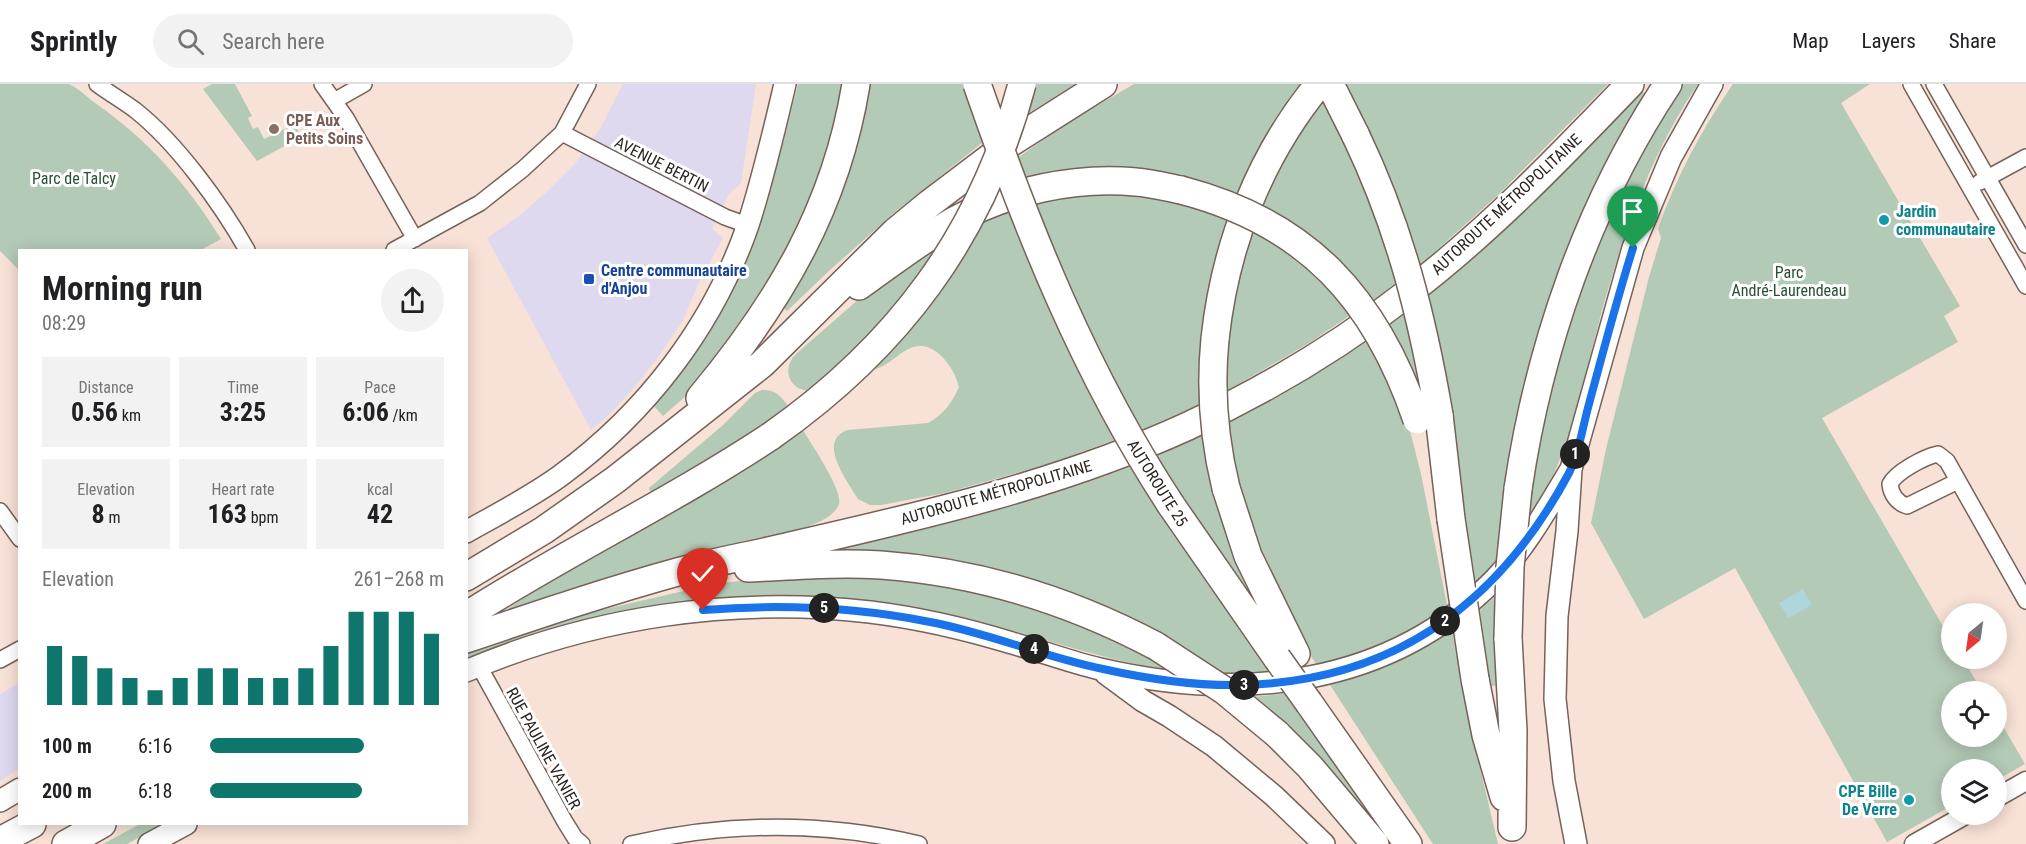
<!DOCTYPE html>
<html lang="en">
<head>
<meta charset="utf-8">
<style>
  :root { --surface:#fff; --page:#f2f2f2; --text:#202124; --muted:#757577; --line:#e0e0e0; --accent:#0f766e }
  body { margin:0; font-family:"Roboto Condensed",sans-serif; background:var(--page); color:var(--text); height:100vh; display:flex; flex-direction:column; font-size:22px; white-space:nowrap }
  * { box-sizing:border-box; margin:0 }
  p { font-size:20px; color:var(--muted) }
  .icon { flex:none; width:33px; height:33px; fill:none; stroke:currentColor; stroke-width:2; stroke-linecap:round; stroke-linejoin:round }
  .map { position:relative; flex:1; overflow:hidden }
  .panel { position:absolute; left:18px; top:165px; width:450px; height:576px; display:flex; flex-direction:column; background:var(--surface); border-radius:0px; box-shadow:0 3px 15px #0003 }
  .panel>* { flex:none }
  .needle { width:39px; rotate:209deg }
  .controls { position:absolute; left:1941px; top:519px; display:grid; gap:12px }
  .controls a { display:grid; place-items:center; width:66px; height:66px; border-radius:50%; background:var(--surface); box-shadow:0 3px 15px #0003; font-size:30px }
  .pin { position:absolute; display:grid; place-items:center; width:51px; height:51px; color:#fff; margin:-62px -26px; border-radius:50% 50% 50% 0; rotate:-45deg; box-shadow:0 0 6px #0007 }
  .pin .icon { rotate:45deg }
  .km { position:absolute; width:30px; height:30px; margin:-15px; border-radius:50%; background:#222; color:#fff; font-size:16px; line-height:30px; text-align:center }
  .round { display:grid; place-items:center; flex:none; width:63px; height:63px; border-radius:32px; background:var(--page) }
  .summary { display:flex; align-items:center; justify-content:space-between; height:102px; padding:0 24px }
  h1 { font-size:33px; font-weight:700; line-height:45px }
  .figures { display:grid; grid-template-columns:repeat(3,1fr); gap:9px; height:102px; padding:6px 24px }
  .figures div { display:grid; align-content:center; border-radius:0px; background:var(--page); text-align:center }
  .figures b { font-size:26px; font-weight:700 }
  .figures small { font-size:16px; font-weight:400 }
  .figures p { font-size:16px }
  .chart { height:168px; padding:12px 24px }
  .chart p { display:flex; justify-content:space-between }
  .chart svg { width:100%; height:108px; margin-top:6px; stroke:var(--accent); stroke-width:6 }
  ul { padding:0 24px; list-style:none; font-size:20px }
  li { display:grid; grid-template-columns:96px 72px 1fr; align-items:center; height:45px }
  li i { height:15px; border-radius:8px; background:var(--accent) }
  header { display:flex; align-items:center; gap:36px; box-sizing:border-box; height:84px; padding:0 30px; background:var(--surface); border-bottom:2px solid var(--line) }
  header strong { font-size:28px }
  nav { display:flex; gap:33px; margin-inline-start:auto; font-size:21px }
  .search { width:420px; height:54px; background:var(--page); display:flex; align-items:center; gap:15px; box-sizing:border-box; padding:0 21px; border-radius:33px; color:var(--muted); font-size:22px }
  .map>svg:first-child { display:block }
  .commercial { fill:#ded9ef }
  .green { fill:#b3cab6 }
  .water { fill:#afd6dc }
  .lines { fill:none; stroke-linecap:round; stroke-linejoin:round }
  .minor-casing { stroke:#766258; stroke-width:18 }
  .tertiary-casing { stroke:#766258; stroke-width:21 }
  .secondary-casing { stroke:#766258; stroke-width:24 }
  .motorway-casing { stroke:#766258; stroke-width:30 }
  .minor { stroke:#fff; stroke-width:15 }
  .tertiary { stroke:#fff; stroke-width:18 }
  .secondary { stroke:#fff; stroke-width:21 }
  .motorway { stroke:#fff; stroke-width:27 }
  .motorway-bridge-casing { stroke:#766258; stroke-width:30; stroke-linecap:butt }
  .motorway-bridge { stroke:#fff; stroke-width:27 }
  .route-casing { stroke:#fff; stroke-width:12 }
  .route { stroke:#1a73e8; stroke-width:8 }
  .education-dot { fill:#8d6e63; stroke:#fff; stroke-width:2 }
  .culture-dot { fill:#0f9aa8; stroke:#fff; stroke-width:2 }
  .transit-dot { fill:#1a4fb4; stroke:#fff; stroke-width:2 }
  .labels { text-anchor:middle; stroke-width:6; stroke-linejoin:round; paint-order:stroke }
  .education-label { font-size:16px; font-weight:bold; fill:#785e54; stroke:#fff; text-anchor:start }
  .street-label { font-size:16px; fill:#2b231f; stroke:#fff }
  .park-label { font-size:16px; fill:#275030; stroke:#fff }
  .culture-label { font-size:16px; font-weight:bold; fill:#0d838f; stroke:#fff; text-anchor:start }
  .transit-label { font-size:16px; font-weight:bold; fill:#164399; stroke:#fff; text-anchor:start }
</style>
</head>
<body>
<header>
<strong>Sprintly</strong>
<div class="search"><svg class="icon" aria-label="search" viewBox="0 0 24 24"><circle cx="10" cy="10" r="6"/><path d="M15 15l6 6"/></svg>Search here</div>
<nav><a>Map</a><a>Layers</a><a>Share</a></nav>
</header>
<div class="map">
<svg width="2026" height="760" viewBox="0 0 2026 760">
  <rect width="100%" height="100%" fill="#f8e1d6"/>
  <!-- commercial -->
  <path class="commercial" d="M623,0H756L741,99L729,110L712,145L723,154L700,196L682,238L656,276L633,305L609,331L591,346L487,154L519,132L550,105L574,81L600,45Z
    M19,599V684L0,697V610Z"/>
  <!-- green -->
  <path class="green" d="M0,0C13,0 60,0 69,0C78,4 87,13 95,19C147,55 188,101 221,155L201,166H20L19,186L0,167Z
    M212,0H235L252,32L248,34L253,45L258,43L264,55L295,40L301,53L257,77L203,5Z
    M798,0H846L831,70L796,157L714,282L687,311L663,332L652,320L763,121L783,59Z
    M866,0H966L987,55L894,129L830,186L787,227L782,223Z
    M1032,0H1075L1024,32Z
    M1134,0H1304L1239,110L1184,93L1024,98L1016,75L1064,41Z
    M1342,0H1608L1499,110L1418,183Z
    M1678,0H1698C1655,63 1628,137 1607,209C1588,274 1576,344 1547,406C1540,419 1531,432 1523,445L1550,292L1615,111Z
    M1733,0H1870L1841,19L1960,222L1944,232L1958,258L1822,334L1951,556L1952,574L1963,575L1982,607L1952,608V652H1996L1997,632L2025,680L1997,696L1996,686H1952L1951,722L1887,758L1735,484L1644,535L1591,439L1606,365L1649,193L1661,154L1658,145C1676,93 1702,45 1733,0Z
    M1323,8L1341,43L1400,196L1373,217C1342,174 1303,145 1257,119Z
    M1643,8L1647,11L1620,59L1500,473L1476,501L1443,290L1426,212L1518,133Z
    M1117,106L1231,130L1203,319L1138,347L1106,288L1031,116Z
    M1011,122L1119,354L1055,378L945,409L881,421H870L858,415C847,397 816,356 848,346L928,339C943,331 952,319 959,303C955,285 936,256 913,263C900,267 891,280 876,285L872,283L983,132Z
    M1250,139L1270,150L1355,228L1306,261L1223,309L1224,255Z
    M949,150L884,240L811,307C789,307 781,285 796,270L868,207Z
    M1408,226L1424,317L1402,264L1389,241Z
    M1372,253L1406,331L1421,390L1447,521C1409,552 1363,569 1317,581L1308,568L1250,451L1225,340L1299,300Z
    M762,306C776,305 783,314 791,326L652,411L649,404L723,341L755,309Z
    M801,343C810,358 843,406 839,420C831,444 770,451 748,456C666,475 586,498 506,526L541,502Z
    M1205,349L1266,536L1154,373Z
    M1135,381L1275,589L1224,592L1183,564L837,469V465C938,444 1038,418 1135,381Z
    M889,490L1037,520L1183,588C1100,578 1025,546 944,529C783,494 619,513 467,574V570L516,551L588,529L710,501L760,494Z
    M1498,510L1500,601L1491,602L1480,526Z
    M1452,547L1472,650L1498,760H1433L1330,601C1374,589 1413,571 1452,547Z
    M1290,609L1380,738L1376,741L1252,613Z
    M140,740H164L127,760H103Z"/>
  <!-- water -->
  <path class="water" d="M1803,505L1812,521L1788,534L1779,519Z"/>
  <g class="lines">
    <defs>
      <path id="minor" d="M97,0C109,9 123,17 135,26C177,59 221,120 247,166
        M322,0L346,34L415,155
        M1911,0L2026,202
        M1934,0L2026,161
        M334,17L364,0
        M562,49L725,133L747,141
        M1980,98L2026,73
        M394,166L480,119L523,85L562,49L588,0
        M1958,397L1907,422C1897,419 1891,410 1890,400C1896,388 1924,373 1938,370L1947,377L2026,517
        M0,427L20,455
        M0,576L20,565
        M479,582L565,738L575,754L582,760
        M631,760C728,738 823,737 919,760"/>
      <path id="tertiary" d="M1996,714L2026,697
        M1914,760L1967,730"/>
      <path id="secondary" d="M466,448C498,430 531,413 560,392C646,329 713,242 748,141C763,95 774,47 785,0
        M466,587C593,533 733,512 870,528C919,534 966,545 1012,559C1041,567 1070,578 1100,585C1241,618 1389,603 1495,495C1526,463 1548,423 1571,385
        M1105,589L1143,617L1169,632L1214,662L1274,712L1324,760
        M0,717L20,705
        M149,760L186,740
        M1576,760L1564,697L1555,615L1557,532L1567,447L1571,385L1633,164L1671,73L1712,0"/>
      <path id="motorway" d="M1330,0L1356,52
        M859,202C890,180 921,156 954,137C1008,107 1075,92 1136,98C1151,99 1166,103 1181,106
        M1215,255C1225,162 1259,73 1319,0
        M700,314C779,219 836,124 856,0
        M1439,331L1451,435
        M1226,404L1248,472L1296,570
        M1518,405C1539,263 1588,120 1668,0
        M1171,421L1277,574
        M748,484C793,482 837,478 881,481C978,488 1071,517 1156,562
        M466,493L544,446L615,396L762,280L895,148L929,120L1007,61L1103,0
        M466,532C566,468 673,417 771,352
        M1508,554L1513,647L1512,743
        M466,555C537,531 608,507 681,487C717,477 754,471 790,462C926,431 1061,400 1188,342C1266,306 1341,261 1409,208C1489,147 1560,73 1630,0
        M1475,595L1486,651L1504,713
        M1309,619L1408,760
        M1277,650L1310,683L1375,760
        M0,757L32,740
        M66,760L102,740"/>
    </defs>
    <!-- minor casing -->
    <use href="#minor" class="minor-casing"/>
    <!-- tertiary casing -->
    <use href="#tertiary" class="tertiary-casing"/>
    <!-- secondary casing -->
    <use href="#secondary" class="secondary-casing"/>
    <!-- motorway casing -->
    <use href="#motorway" class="motorway-casing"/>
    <!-- minor -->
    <use href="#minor" class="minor"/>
    <!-- tertiary -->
    <use href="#tertiary" class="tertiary"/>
    <!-- secondary -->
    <use href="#secondary" class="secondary"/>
    <!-- motorway -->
    <use href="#motorway" class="motorway"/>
    <defs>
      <path id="motorway-bridge" d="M977,0C1028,147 1085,290 1171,421
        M1356,52C1400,144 1422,232 1439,331
        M1181,106C1308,139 1376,215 1417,336
        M1215,255C1210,305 1214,355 1226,404
        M771,352C898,263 982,151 1022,0
        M1451,435L1475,595
        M1508,554L1510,483L1518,405
        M1156,562L1225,607L1277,650
        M1277,574L1309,619"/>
    </defs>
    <!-- motorway-bridge casing -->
    <use href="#motorway-bridge" class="motorway-bridge-casing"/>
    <!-- motorway-bridge -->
    <use href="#motorway-bridge" class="motorway-bridge"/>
  </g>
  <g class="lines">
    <defs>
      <path id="route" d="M703,526C779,520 855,523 930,538C989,549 1044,573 1103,585C1148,595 1193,602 1240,601C1392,598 1499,520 1569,389C1579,370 1583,341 1589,320C1603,268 1617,215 1633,164"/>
    </defs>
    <!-- route casing -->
    <use href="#route" class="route-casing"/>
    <!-- route -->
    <use href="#route" class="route"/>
  </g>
  <!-- markers -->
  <circle class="education-dot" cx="274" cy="45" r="6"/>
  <g class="culture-dot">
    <circle cx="1884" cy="136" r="6"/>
    <circle cx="1909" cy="716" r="6"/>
  </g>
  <rect class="transit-dot" x="583" y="189" width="12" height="12" rx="3"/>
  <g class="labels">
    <!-- education labels -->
    <g class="education-label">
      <text x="286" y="42">CPE Aux<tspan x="286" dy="18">Petits Soins</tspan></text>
    </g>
    <!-- street labels -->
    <g class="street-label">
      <text transform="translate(662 80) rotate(27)" y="6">AVENUE BERTIN</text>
      <text transform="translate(1506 120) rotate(-43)" y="6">AUTOROUTE MÉTROPOLITAINE</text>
      <text transform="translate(1158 399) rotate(58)" y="6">AUTOROUTE 25</text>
      <text transform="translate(996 408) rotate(-16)" y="6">AUTOROUTE MÉTROPOLITAINE</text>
      <text transform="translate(544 664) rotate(61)" y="6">RUE PAULINE VANIER</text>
    </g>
    <!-- park labels -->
    <g class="park-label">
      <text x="74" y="100">Parc de Talcy</text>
      <text x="1789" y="194">Parc<tspan x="1789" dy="18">André-Laurendeau</tspan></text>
    </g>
    <!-- culture labels -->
    <g class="culture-label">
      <text x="1896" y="133">Jardin<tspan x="1896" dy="18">communautaire</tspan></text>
      <text x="1897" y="713" text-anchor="end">CPE Bille<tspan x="1897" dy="18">De Verre</tspan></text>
    </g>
    <!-- transit labels -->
    <g class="transit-label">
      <text x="601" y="192">Centre communautaire<tspan x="601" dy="18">d'Anjou</tspan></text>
    </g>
  </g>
</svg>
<div class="controls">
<a><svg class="needle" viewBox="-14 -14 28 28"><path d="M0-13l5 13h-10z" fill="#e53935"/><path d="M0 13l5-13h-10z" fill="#757577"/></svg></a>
<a><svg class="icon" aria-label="locate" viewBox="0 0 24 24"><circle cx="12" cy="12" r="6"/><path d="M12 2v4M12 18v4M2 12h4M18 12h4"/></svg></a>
<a><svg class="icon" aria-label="layers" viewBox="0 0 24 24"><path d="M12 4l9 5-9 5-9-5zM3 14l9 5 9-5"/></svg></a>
</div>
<div class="pin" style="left:1633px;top:164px;background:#1e9e55"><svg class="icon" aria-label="arrive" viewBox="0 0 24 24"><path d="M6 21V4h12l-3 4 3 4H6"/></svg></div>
<div class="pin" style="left:703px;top:526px;background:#d93025"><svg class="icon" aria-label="check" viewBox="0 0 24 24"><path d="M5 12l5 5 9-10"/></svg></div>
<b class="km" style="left:1575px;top:370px">1</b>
<b class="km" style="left:1445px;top:537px">2</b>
<b class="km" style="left:1244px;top:601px">3</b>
<b class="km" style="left:1034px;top:565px">4</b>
<b class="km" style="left:824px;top:524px">5</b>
<section class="panel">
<div class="summary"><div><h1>Morning run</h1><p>08:29</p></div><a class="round"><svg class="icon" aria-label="share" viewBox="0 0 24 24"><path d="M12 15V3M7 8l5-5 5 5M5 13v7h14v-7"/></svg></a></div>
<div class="figures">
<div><p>Distance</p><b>0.56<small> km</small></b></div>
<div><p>Time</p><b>3:25</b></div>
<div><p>Pace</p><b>6:06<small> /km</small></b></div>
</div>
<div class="figures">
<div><p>Elevation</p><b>8<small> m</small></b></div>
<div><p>Heart rate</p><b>163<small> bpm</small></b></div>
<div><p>kcal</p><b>42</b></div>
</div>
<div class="chart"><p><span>Elevation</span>261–268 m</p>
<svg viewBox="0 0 160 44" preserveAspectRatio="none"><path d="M5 44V20M15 44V24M25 44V29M35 44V33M45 44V38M55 44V33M65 44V29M75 44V29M85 44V33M95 44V33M105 44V29M115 44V20M125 44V6M135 44V6M145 44V6M155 44V15"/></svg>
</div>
<ul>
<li><b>100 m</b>6:16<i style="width:66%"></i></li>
<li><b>200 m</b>6:18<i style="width:65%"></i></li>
</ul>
</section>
</div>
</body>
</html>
